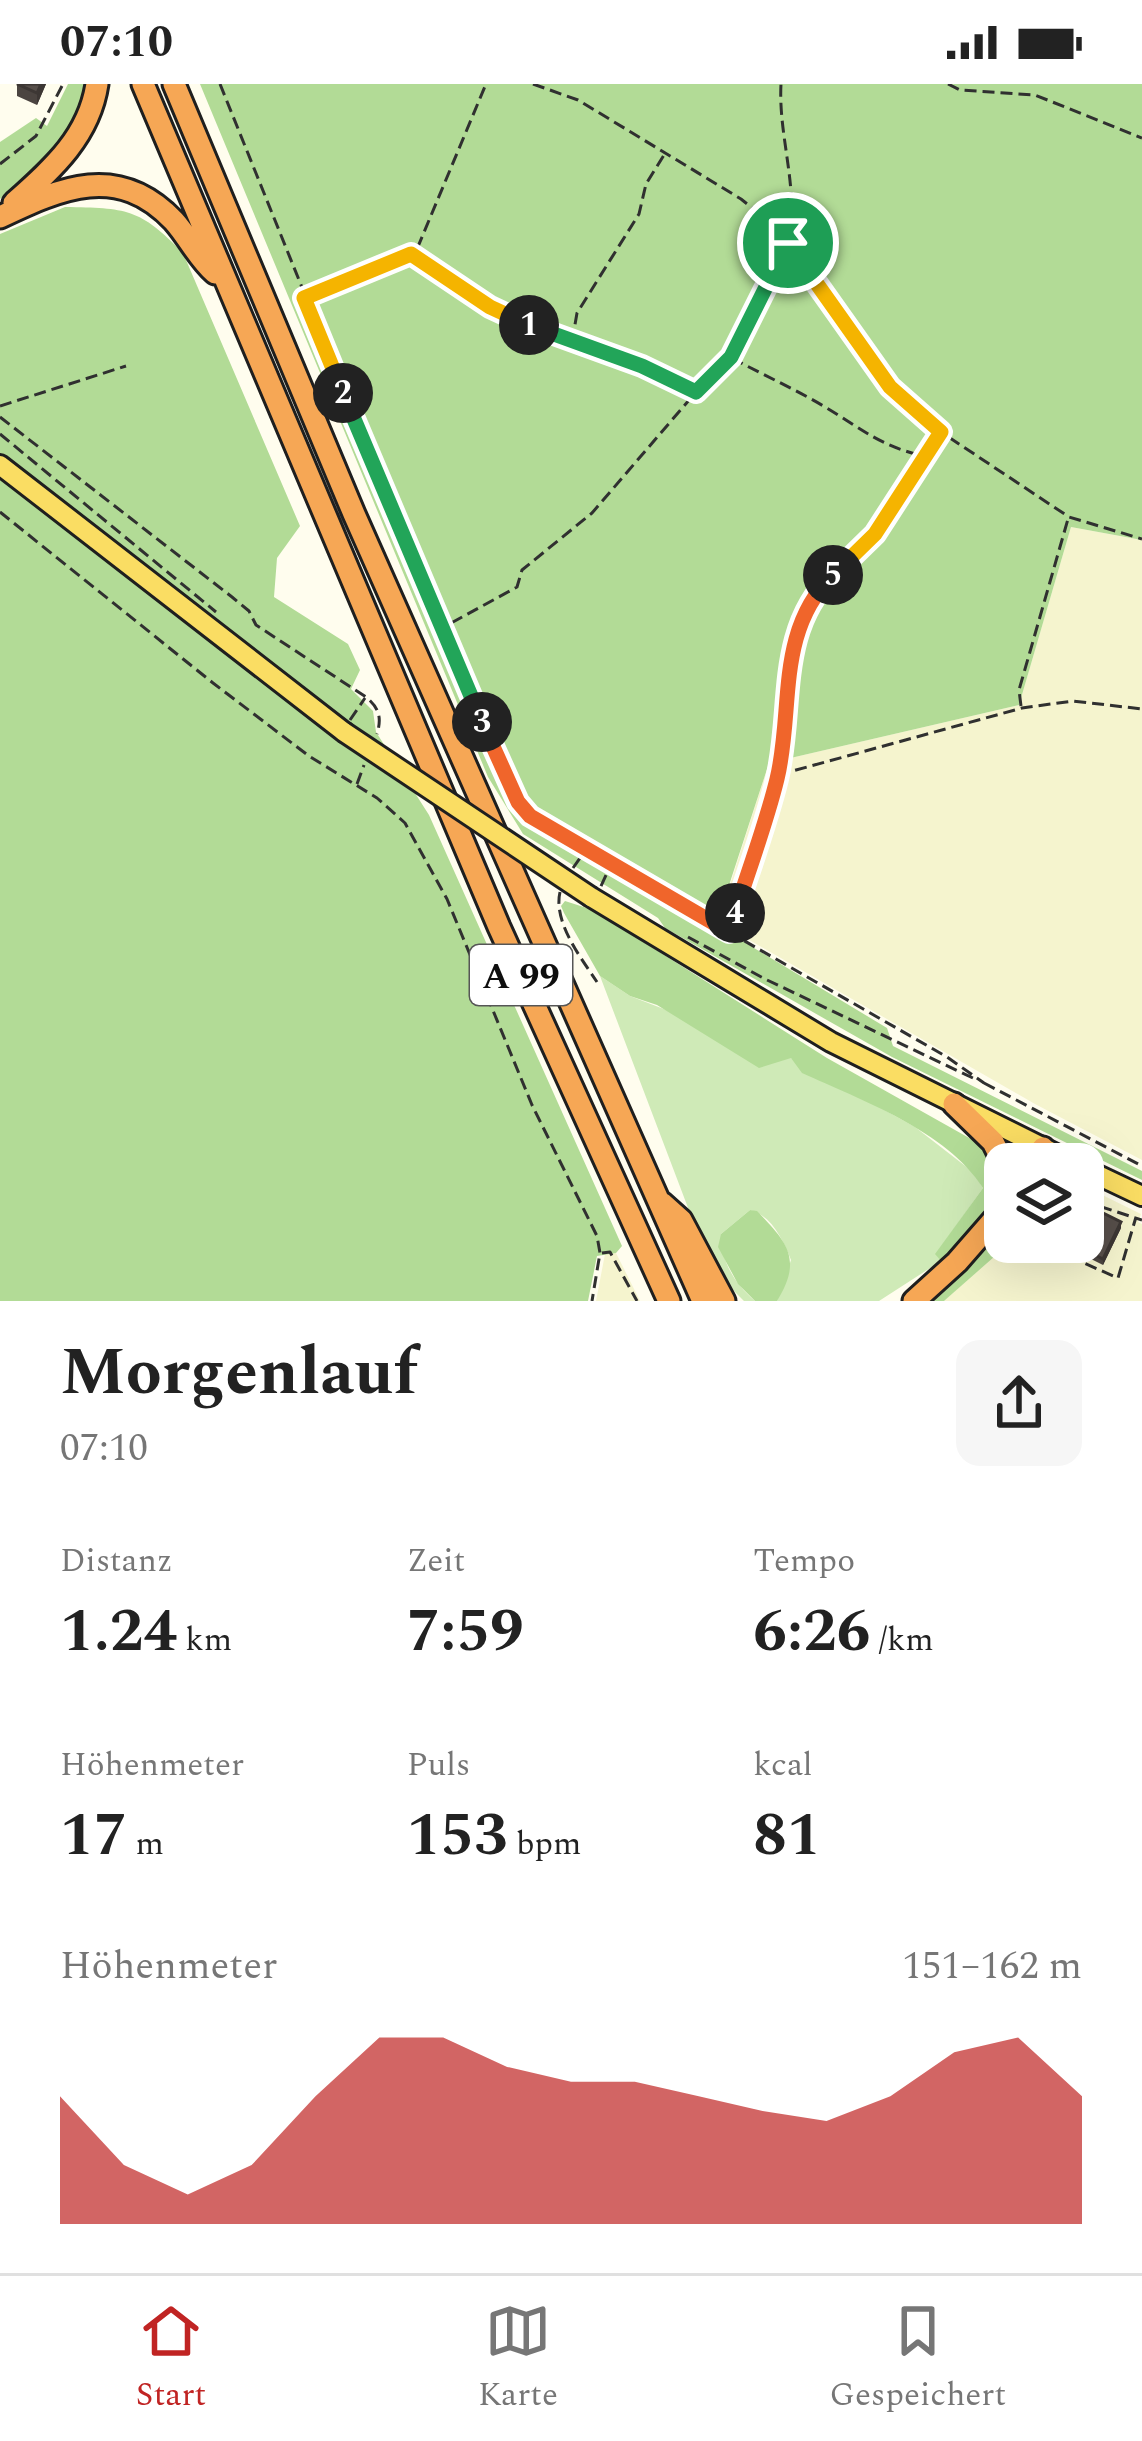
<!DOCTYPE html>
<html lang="de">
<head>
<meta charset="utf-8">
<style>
  :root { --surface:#fff; --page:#f6f6f6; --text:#222; --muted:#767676; --line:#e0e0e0; --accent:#c02423 }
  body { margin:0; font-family:Spectral,serif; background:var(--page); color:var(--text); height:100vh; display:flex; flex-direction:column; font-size:45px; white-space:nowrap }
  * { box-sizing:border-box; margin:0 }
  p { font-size:39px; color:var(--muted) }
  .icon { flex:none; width:66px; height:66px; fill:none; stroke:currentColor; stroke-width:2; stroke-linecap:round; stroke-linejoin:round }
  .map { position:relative; height:1217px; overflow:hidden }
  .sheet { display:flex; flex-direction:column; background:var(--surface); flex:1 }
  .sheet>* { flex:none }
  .controls { position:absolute; left:984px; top:1059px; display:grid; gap:24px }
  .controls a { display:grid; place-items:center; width:120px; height:120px; border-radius:24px; background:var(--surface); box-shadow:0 12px 48px #0002; font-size:60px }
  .pin { position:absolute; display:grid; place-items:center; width:102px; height:102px; color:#fff; margin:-51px; border:6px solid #fff; border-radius:50%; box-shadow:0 3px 12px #0007 }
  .km { position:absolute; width:60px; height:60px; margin:-30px; border-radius:50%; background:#222; color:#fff; font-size:33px; line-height:60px; text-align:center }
  .round { display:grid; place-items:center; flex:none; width:126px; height:126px; border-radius:24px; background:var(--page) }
  .overview { display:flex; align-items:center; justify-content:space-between; height:204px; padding:0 60px }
  h1 { font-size:66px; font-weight:700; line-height:90px }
  .figures { display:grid; grid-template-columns:repeat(3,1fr); gap:18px; height:204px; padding:12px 60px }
  .figures div { display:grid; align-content:center }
  .figures b { font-size:60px; font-weight:700 }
  .figures small { font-size:33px; font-weight:400 }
  .figures p { font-size:33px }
  .chart { height:336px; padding:24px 60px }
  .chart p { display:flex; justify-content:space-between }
  .chart svg { width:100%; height:216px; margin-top:12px; fill:var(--accent); opacity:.7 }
  .status { display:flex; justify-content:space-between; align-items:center; height:84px; padding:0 60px; background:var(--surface); direction:ltr }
  .status svg { height:33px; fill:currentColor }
  .dock { display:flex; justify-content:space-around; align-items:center; height:168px; border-top:3px solid var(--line); background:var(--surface); font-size:33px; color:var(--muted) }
  .dock a { display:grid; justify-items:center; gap:6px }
  .dock .on { color:var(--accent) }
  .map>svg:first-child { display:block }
  .farmland { fill:#f5f4ce }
  .green { fill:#cfeab7 }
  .forest { fill:#b2db96 }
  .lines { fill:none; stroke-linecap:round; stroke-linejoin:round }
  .major-casing { stroke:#1f1f1f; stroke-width:24 }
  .highway-casing { stroke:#1f1f1f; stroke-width:27 }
  .path { stroke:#303030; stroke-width:3; stroke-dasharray:12 6; stroke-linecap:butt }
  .major { stroke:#fadd63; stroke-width:18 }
  .highway { stroke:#f6a755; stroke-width:21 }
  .major-bridge-casing { stroke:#1f1f1f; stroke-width:24; stroke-linecap:butt }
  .major-bridge { stroke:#fadd63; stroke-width:18 }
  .wall { fill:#4b4440 }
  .shaded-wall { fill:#3d3734 }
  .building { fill:#574f4a; stroke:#3d3734; stroke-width:3 }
  .split-1-casing { stroke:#fff; stroke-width:24 }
  .split-2-casing { stroke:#fff; stroke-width:24 }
  .split-3-casing { stroke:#fff; stroke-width:24 }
  .split-4-casing { stroke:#fff; stroke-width:24 }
  .split-5-casing { stroke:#fff; stroke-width:24 }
  .split-6-casing { stroke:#fff; stroke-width:24 }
  .split-1 { stroke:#22a559; stroke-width:15 }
  .split-2 { stroke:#f5b400; stroke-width:15 }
  .split-3 { stroke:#22a559; stroke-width:15 }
  .split-4 { stroke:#f0652b; stroke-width:15 }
  .split-5 { stroke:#f0652b; stroke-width:15 }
  .split-6 { stroke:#f5b400; stroke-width:15 }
  .labels { text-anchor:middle; stroke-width:12; stroke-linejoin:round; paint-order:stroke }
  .shield { fill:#fff; stroke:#565656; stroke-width:3 }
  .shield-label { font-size:36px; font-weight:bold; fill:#0e0e0e }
</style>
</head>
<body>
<div class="status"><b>07:10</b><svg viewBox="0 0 49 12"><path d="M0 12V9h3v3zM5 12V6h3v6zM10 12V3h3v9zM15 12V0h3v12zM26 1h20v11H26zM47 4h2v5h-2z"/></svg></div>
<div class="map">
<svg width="1142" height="1217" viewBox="0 0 1142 1217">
  <rect width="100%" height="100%" fill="#fffdee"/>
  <!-- farmland -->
  <path class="farmland" d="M1071,443L1142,456V1076L1035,1020L718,838L769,679L1019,621Z
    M1088,1104L1141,1130L1138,1138L1142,1140V1217H944L1009,1158H1083V1109Z
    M616,1169L640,1217H596L605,1170Z"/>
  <!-- green -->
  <path class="green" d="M600,892L630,912L791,974L915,1043L973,1088L983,1104L936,1170L941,1177L879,1217H777L791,1176C783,1156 772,1132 750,1126L721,1150C721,1177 734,1199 755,1217H744L733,1206L690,1129Z"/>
  <!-- forest -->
  <path class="forest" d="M68,0H85C73,52 41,83 0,115V58L36,34L47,42Z
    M200,0H1142V456L1071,443L1019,621L769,679L716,841L887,944L893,962L1142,1087V1096L892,973L665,844L658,834L523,750L488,693Z
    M65,123C126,124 140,124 183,169L300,442L277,474L274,513L348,560L360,586L351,605L373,627L376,648L429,731L622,1162L616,1169L597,1172L588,1217H0V150Z
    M565,817L593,826L827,974L987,1064C1014,1112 973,1145 941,1177L935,1170L983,1104C947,1047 861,1016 802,989L791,974L759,984L657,921L630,912L600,892L564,829L561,822Z
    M750,1126L757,1127C787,1158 803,1175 777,1217H755L738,1200L718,1163L721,1150Z
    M1005,1141V1158H1009L1003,1165L944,1217H930Z"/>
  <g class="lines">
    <defs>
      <path id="major" d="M0,381L344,648
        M591,813L831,958L1076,1080
        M1083,1084L1142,1112"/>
      <path id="highway" d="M143,0L499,843L669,1217
        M174,0L354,430L703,1217
        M14,119C52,85 89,53 97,0
        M0,133C61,104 118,78 174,137C189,154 198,174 215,189
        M954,1020L993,1058L1005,1082
        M1034,1080L1043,1064
        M662,1119L681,1136L724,1217
        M914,1217L957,1178L1005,1123"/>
    </defs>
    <!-- major casing -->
    <use href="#major" class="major-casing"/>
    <!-- highway casing -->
    <use href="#highway" class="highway-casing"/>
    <!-- path -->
    <path class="path" d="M220,0L420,496L517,718L556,749L947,973L984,999
      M533,0L578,16L741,115L781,147L890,303L941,348L1069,433L1142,455
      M948,0L960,6L1035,11L1142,54
      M0,80L36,52L63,0
      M411,170C450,196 488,224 531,242C586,266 642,282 696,308L592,429L522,486L517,503L442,544
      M303,214L407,174L417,165L486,0
      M572,258L577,229L639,130L646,100L664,71
      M732,274C763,291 795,305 825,323C862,345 881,363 925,372
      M696,308L731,273L788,159C800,106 778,53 781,0
      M0,322L126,282
      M0,333L232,513L249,527L256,541L366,613C379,624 382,633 377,650
      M0,350L216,528
      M0,428L213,599L309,672L377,714L405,739L447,815L532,1021L597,1152L600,1169L592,1217
      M1021,622L1019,606L1068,435
      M350,636L365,614
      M778,691L785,604L802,537L819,505L876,450L940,350
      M357,700L364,681
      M573,784L585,767
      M601,802L612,778
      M560,808C553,838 581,874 597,898
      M730,846L778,691L1022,624L1073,617L1142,625
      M688,853L765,895L975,995
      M984,999L1142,1082
      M1083,1117L1142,1136
      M1036,1158L1118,1194L1136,1133
      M602,1169L610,1168L637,1217"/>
    <!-- major -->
    <use href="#major" class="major"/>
    <!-- highway -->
    <use href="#highway" class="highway"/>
    <defs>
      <path id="major-bridge" d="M344,648L591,813"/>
    </defs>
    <!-- major-bridge casing -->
    <use href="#major-bridge" class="major-bridge-casing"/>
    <!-- major-bridge -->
    <use href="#major-bridge" class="major-bridge"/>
  </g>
  <!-- wall -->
  <path class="wall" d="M17,0H46L37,21L17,12Z
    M1121,1144L1103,1181L1057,1158H1083Z"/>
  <!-- shaded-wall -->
  <path class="shaded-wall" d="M41,0H46L37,21V9Z
    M1121,1138V1144L1103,1181V1175Z"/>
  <!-- building -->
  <path class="building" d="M17,0H41L37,9Z
    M1083,1119L1121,1138L1103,1175L1069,1158H1083Z"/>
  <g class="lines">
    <defs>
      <path id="split-1" d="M529,241L642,282L696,308L731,273L788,159"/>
      <path id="split-2" d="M343,309L304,214L411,170L490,223L529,241"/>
      <path id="split-3" d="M343,309L482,638"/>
      <path id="split-4" d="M482,638L518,718L530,732L729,848L735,829"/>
      <path id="split-5" d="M735,829C749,785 766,740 777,695C794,626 775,547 833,491"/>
      <path id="split-6" d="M788,159L890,303L941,348L875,450L833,491"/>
    </defs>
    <!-- split-1 casing -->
    <use href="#split-1" class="split-1-casing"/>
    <!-- split-2 casing -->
    <use href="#split-2" class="split-2-casing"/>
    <!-- split-3 casing -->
    <use href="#split-3" class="split-3-casing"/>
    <!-- split-4 casing -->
    <use href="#split-4" class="split-4-casing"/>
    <!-- split-5 casing -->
    <use href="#split-5" class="split-5-casing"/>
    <!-- split-6 casing -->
    <use href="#split-6" class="split-6-casing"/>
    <!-- split-1 -->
    <use href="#split-1" class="split-1"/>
    <!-- split-2 -->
    <use href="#split-2" class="split-2"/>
    <!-- split-3 -->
    <use href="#split-3" class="split-3"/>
    <!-- split-4 -->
    <use href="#split-4" class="split-4"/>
    <!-- split-5 -->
    <use href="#split-5" class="split-5"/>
    <!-- split-6 -->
    <use href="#split-6" class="split-6"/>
  </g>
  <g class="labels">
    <!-- shield labels -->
    <rect class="shield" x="470" y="861" width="102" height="60" rx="9"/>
    <g class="shield-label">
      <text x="521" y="904">A 99</text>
    </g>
  </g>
</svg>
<div class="controls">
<a><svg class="icon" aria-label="layers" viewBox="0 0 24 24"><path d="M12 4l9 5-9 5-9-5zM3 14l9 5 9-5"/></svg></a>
</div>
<div class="pin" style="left:788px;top:159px;background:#1e9e55"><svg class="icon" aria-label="arrive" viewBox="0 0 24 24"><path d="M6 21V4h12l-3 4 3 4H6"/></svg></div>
<b class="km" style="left:529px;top:241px">1</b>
<b class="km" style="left:343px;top:309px">2</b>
<b class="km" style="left:482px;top:638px">3</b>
<b class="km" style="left:735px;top:829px">4</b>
<b class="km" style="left:833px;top:491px">5</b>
</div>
<section class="sheet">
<div class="overview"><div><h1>Morgenlauf</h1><p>07:10</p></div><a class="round"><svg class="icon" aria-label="share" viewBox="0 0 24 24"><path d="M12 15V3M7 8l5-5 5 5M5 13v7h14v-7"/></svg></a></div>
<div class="figures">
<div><p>Distanz</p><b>1.24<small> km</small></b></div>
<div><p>Zeit</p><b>7:59</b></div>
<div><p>Tempo</p><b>6:26<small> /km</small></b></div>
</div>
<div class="figures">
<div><p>Höhenmeter</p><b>17<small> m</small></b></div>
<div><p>Puls</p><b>153<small> bpm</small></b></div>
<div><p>kcal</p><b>81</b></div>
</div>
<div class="chart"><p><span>Höhenmeter</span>151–162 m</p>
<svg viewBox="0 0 160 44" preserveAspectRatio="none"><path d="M0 44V18L10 32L20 38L30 32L40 18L50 6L60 6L70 12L80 15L90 15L100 18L110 21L120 23L130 18L140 9L150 6L160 18V44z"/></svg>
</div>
</section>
<nav class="dock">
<a class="on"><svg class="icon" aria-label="home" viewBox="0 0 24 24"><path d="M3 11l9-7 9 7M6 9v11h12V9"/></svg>Start</a>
<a><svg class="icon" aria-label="map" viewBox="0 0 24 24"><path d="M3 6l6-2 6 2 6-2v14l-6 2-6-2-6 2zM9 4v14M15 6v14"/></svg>Karte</a>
<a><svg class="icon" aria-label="saved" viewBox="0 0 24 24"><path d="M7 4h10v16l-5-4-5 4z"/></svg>Gespeichert</a>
</nav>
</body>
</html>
